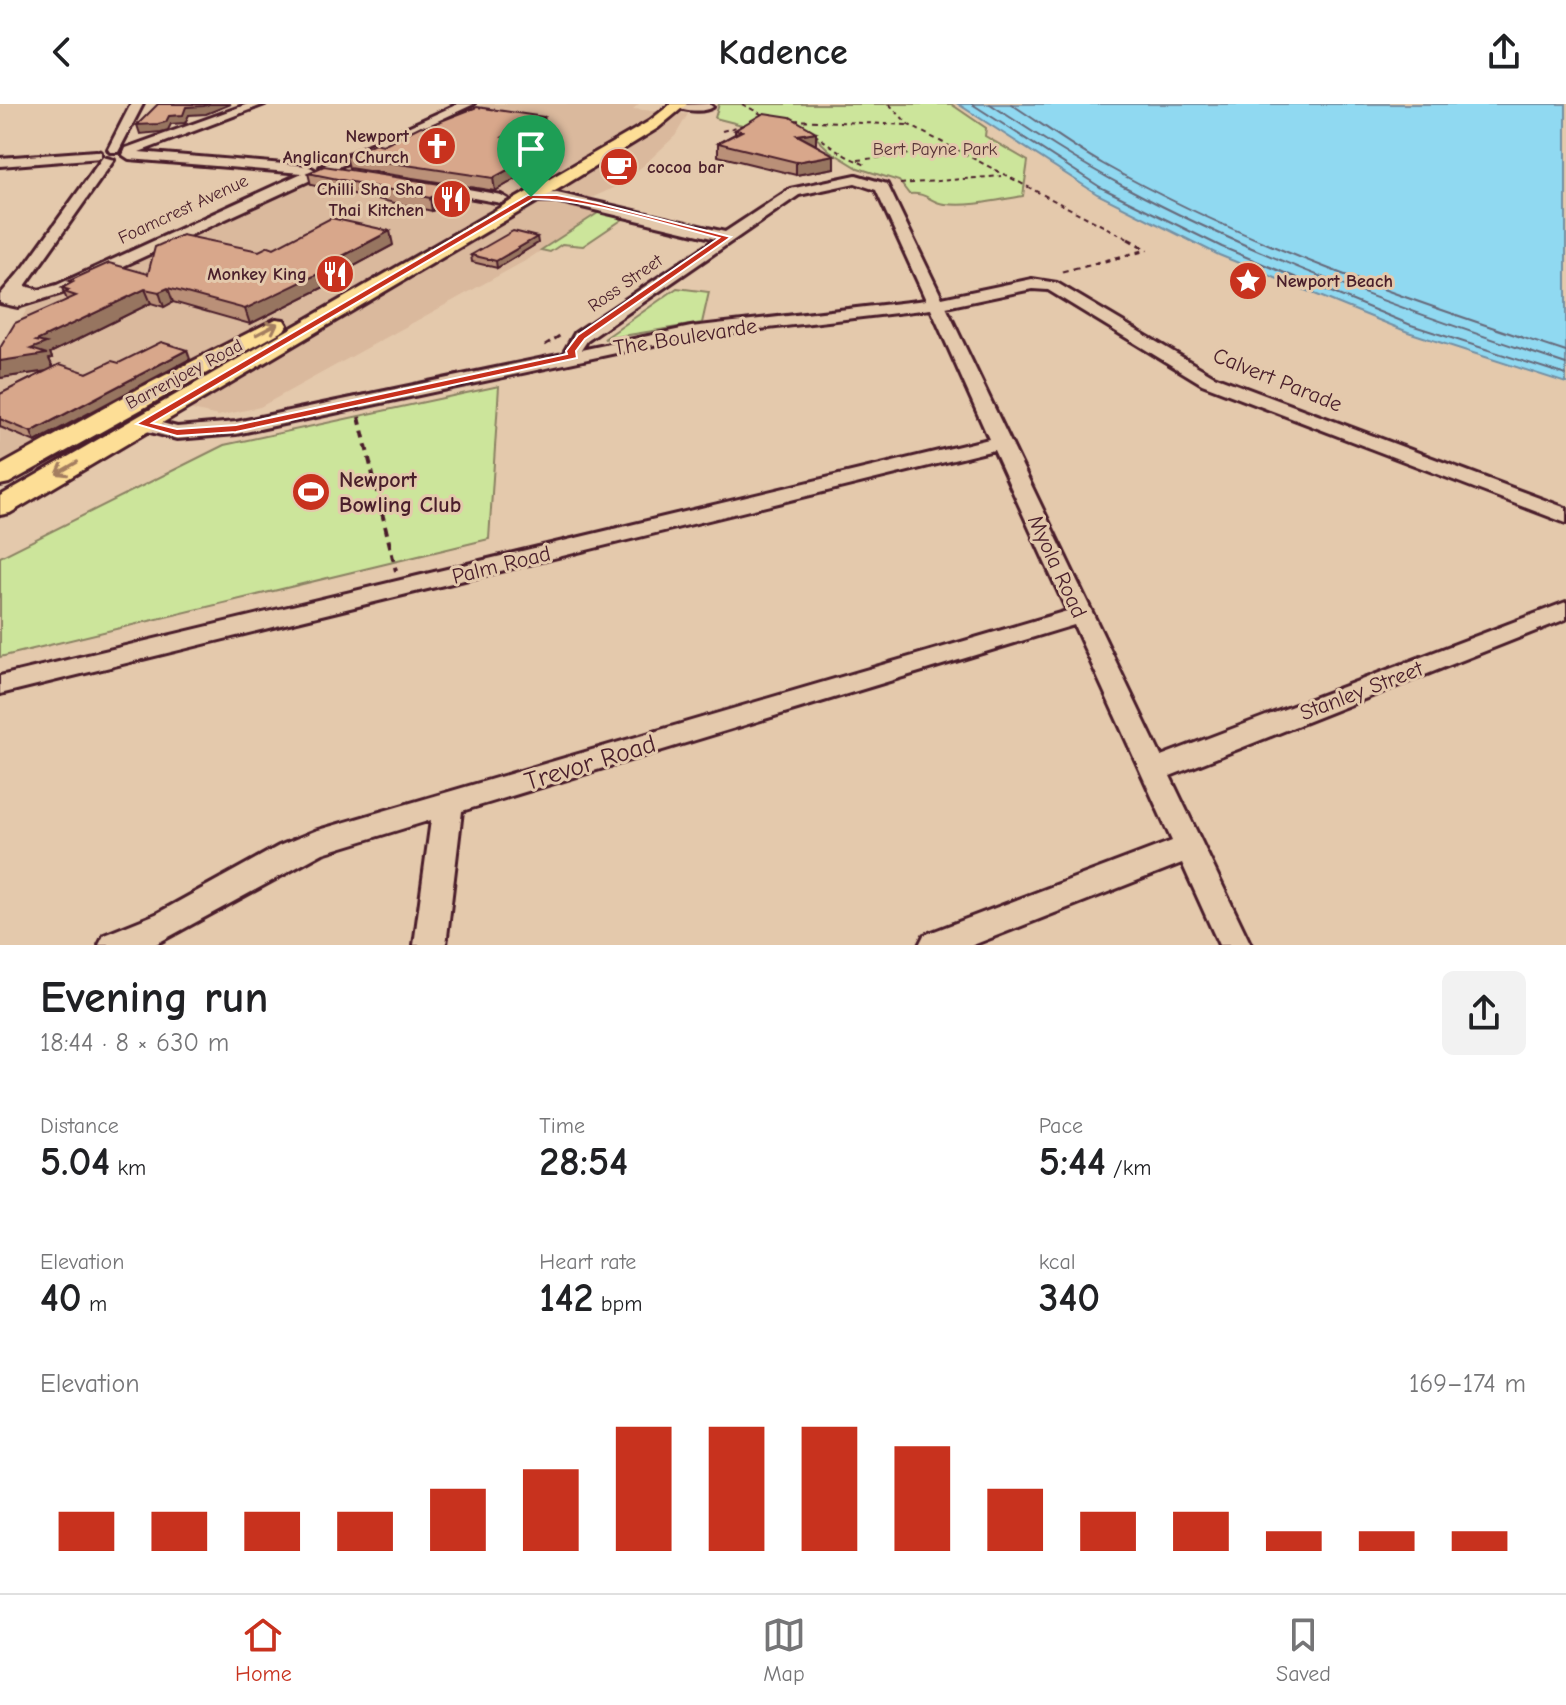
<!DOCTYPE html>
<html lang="en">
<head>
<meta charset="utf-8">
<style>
  :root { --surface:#fff; --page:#f2f2f2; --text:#202124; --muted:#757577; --line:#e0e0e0; --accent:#c8321e }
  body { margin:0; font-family:"Comic Neue",sans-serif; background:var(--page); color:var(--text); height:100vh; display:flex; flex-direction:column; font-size:30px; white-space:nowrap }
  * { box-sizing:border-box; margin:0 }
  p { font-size:26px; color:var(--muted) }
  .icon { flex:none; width:44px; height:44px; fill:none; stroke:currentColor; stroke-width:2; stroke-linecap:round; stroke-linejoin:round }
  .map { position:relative; height:841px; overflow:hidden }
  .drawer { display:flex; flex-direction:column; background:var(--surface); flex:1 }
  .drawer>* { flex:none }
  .pin { position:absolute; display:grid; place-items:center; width:68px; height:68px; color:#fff; margin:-82px -34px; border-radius:50% 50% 50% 0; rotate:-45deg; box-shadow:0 0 8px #0007 }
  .pin .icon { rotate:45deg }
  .round { display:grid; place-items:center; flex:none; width:84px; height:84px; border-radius:12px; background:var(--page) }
  .headline { display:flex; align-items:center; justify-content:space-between; height:136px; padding:0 40px }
  h1 { font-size:44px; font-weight:700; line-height:60px }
  .stats { display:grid; grid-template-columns:repeat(3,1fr); gap:12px; height:136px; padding:8px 40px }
  .stats div { display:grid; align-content:center }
  .stats b { font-size:40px; font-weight:700 }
  .stats small { font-size:22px; font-weight:400 }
  .stats p { font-size:22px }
  .chart { height:224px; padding:16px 40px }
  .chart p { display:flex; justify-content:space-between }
  .chart svg { width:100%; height:144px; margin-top:8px; stroke:var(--accent); stroke-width:6 }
  header { display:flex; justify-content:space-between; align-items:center; height:104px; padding:0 40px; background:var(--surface); font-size:36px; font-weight:700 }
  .dock { display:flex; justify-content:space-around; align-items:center; height:112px; border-top:2px solid var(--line); background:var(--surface); font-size:22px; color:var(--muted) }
  .dock a { display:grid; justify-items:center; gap:4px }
  .dock .selected { color:var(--accent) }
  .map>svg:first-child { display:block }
  .built { fill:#dab99d }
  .green { fill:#cce59b; stroke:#8b8263; stroke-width:2 }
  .water { fill:#90d9f1; stroke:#748fa2; stroke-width:2 }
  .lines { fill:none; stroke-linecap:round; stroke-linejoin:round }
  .shore { stroke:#66697a; stroke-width:2 }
  .minor-casing { stroke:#4a1f2b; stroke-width:6 }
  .major-casing { stroke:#4a1f2b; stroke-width:6 }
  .path-far2 { stroke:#4a1f2b; stroke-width:2; stroke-dasharray:5 4; stroke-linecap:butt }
  .path-far1 { stroke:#4a1f2b; stroke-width:3; stroke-dasharray:6 5; stroke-linecap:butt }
  .path { stroke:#4a1f2b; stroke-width:4; stroke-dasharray:8 6; stroke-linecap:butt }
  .minor { fill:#e4c9ac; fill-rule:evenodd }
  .major { fill:#fdde96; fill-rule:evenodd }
  .wall { fill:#ba9078; stroke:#4a1f2b; stroke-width:2 }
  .shaded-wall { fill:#977561; stroke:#4a1f2b; stroke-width:2 }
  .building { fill:#d8a78b; stroke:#4a1f2b; stroke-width:2 }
  .oneway { stroke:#a47e60 }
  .route { fill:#c8321e; stroke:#fff; stroke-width:2; fill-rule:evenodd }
  .labels { text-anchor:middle; stroke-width:6; stroke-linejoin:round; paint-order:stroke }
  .far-poi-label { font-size:18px; font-weight:bold; fill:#4a1f2b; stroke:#e4c9ac; text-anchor:end }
  .far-park-label { font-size:18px; fill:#573336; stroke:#e4c9ac }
  .far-street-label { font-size:18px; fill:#4a1f2b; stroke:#e4c9ac }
  .street-label { font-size:22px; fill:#4a1f2b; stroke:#e4c9ac }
  .poi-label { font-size:22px; font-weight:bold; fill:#4a1f2b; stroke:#e4c9ac; text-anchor:start }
  .near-street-label { font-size:26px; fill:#4a1f2b; stroke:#e4c9ac }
</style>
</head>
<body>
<header><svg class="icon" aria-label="back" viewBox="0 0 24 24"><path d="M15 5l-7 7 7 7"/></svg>Kadence<svg class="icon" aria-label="share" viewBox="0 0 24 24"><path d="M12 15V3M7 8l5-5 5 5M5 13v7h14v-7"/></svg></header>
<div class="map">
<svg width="1566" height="841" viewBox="0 0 1566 841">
  <rect width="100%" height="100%" fill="#e4c9ac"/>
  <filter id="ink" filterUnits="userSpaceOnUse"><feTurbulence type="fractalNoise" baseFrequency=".0125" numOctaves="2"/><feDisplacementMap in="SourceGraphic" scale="16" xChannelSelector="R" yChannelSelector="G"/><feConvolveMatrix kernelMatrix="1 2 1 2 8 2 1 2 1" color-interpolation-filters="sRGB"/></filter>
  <g filter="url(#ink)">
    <!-- built -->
    <path class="built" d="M484,0H639L633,5L688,10L675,32L643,62L613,84L589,95L611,101L525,157L260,303L218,312L128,291L0,360V253L27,205Z"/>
    <!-- green -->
    <path class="green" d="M719,0H951L986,24L985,32L1028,57L1023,92C998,96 971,103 945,100C930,99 928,88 909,90L899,77L858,64L830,47L808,26L746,22L715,14Z
      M601,107L626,113L583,142L562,140L550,148L541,146Z
      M677,184L709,188L702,219L604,235Z
      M499,282L489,435L0,553V453L224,341Z"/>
    <!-- water -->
    <path class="water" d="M958,0H1566V279L1408,228L1219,151L1097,90Z"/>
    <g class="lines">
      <!-- shore -->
      <path class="shore" d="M972,0L1100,83L1222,143L1411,221L1566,271
        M990,0C1034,29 1078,58 1125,83C1265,158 1416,210 1566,260
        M1011,0C1042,20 1071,42 1103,60C1248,142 1409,196 1566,248"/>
      <defs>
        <path id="minor" d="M131,0H143L118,48H110L108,45Z
          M248,0H265L139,48L308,62L315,66V74L69,187L18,203L0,199V191L24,163L103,53L114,56L25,182L39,186L57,181L302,69L129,55L123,51L126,44Z
          M458,0H474L332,66L320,63Z
          M673,1L709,0L713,3C704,9 682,7 673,1Z
          M96,47L101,48V54L0,62V54Z
          M856,71L887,80L942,194L1032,175L1057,179L1214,272L1566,404V419L1202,280L1048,186L1032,185L946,203L1161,652L1566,498V515L1170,672L1251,841H1219L1182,759L973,841H919L924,831L1172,737L1074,521L462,707L446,841H414L431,716L323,749L154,841H99L104,831L156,810L279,742L315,727L1067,507L994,346L0,590V572L989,335L931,205L691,233L236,330L177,335L135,324L132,320L142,314L177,323L236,318L563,250L575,229L716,135L557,97H531L524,93L526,90L557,89L725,128L790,85ZM855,79L876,86L926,196L691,223L581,246L587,237L799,91Z
          M424,77L501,91L508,95L501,99L419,84L417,81Z"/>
        <path id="major" d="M671,0H687L658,24L565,81L10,409L0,411V392L553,73L648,18Z
          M276,215L284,216L287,221L284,226L9,379L0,381V362L140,284Z"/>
      </defs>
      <!-- minor casing -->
      <use href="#minor" class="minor-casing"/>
      <!-- major casing -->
      <use href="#major" class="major-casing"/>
      <!-- path-far2 -->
      <path class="path-far2" d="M742,0L765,12
        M889,0L909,21L1132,137
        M794,16L909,21
        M722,27L744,21
        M814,30L846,52L868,62
        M858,56L952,45
        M900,80L1001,72"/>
      <!-- path-far1 -->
      <path class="path-far1" d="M1128,135L1148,146
        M1062,168L1147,146
        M545,241L561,231"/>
      <!-- path -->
      <path class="path" d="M359,313L396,467"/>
      <!-- minor -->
      <use href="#minor" class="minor"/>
      <!-- major -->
      <use href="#major" class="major"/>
    </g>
    <!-- wall -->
    <path class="wall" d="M544,13L546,25L523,37L552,54L495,87L349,64L346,52L383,41L426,23Z
      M735,26L816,41L834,64L796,71L718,52V39L735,30Z
      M308,69L456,94L432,107L311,81Z
      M538,139L497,164L472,158L471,151Z
      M393,141L341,169L342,174L250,220L173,198L164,203L151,199L50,249L52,254L49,255L53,264L87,269L119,259L190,255L35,338L0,323V290L46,267L0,274L67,196L62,184L70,179L69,177L148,170L274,144Z"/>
    <!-- shaded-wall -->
    <path class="shaded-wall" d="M209,0H231L206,10L189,11L185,19L171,20L168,26L161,28L140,30L137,21L169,12L186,3Z
      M544,13L546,25L505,45L503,33Z
      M816,28V41L797,31Z
      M551,42L552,54L495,87L493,74Z
      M834,51V64L796,71V58Z
      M453,82L456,94L432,107L430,94Z
      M390,127L393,141L341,169L342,174L250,220L245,205Z
      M537,133L538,139L497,164L496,157Z
      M168,184L173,198L164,203L159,188Z
      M145,185L151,199L50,249L52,254L49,255L54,266L0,274V257L31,245L36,237Z
      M187,246L190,255L35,338L31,328Z"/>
    <!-- building -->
    <path class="building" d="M158,0H209L204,2L186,3L183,11L169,12L166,18L158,20L137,21Z
      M477,3L544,13L503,33L551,42L493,74L346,52L375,39L383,41L421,22L426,23Z
      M764,9L790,13L816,28L797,31L834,51L796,58L718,39L742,27L735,26Z
      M324,62L453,82L430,94L308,69Z
      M331,114L390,127L331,158L339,160L245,205L168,184L159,188L145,185L36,237L46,239L31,245L47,250L0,257V244L15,219L76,192L64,188L69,186L62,184L73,178L69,177L109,159L148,170L155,143L182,131L259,147L269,142L274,144Z
      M513,127L537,133L496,157L471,151Z
      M161,238L187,246L31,328L0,315V290L60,260L87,269L112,257L119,259Z"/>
    <!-- one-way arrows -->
    <defs><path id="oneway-shaft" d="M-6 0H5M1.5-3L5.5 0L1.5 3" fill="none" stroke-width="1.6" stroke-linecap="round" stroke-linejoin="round" transform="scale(2)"/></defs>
    <g class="oneway">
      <use href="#oneway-shaft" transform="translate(267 225) rotate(-28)"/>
      <use href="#oneway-shaft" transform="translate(67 364) rotate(150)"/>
    </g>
  </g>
  <!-- route -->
  <path class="route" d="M528,91H557L597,99L731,133L585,235L576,247L577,254L236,328L177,332L136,320ZM533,95C595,96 659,119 719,134L578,231L566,247L567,250L236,321L177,325L152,319Z"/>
  <!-- icons -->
  <defs>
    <symbol id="church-disc" viewBox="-11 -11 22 22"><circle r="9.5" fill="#c8321e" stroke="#e4c9ac"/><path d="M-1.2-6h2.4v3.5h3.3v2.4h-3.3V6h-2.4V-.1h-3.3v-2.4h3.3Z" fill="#fff"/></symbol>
    <symbol id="cafe-disc" viewBox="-11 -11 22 22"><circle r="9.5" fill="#c8321e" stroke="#e4c9ac"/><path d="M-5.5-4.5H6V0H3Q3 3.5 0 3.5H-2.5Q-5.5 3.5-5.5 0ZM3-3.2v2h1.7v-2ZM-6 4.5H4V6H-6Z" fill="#fff"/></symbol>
    <symbol id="restaurant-disc" viewBox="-11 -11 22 22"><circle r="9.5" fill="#c8321e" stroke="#e4c9ac"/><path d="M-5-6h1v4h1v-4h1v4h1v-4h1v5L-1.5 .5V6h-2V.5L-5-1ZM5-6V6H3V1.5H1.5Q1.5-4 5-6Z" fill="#fff"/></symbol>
    <symbol id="sight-disc" viewBox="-11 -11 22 22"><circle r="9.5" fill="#c8321e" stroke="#e4c9ac"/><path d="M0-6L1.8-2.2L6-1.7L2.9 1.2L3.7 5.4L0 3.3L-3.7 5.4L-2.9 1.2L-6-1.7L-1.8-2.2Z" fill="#fff"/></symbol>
    <symbol id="stadium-disc" viewBox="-11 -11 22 22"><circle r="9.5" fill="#c8321e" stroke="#e4c9ac"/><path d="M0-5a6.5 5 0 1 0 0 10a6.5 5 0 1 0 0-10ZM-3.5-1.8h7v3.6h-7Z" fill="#fff"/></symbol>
  </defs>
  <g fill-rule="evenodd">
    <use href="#church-disc" x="415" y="20" width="44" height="44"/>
    <use href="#cafe-disc" x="597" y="41" width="44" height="44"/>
    <use href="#restaurant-disc" x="430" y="73" width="44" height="44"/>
    <use href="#restaurant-disc" x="313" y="148" width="44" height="44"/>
    <use href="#sight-disc" x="1226" y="155" width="44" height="44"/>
    <use href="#stadium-disc" x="289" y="366" width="44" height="44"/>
  </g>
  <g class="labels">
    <!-- far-poi labels -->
    <g class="far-poi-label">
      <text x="409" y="38">Newport<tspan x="409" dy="21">Anglican Church</tspan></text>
      <text x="647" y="69" text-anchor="start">cocoa bar</text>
      <text x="424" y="91">Chilli Sha Sha<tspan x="424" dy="21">Thai Kitchen</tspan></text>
      <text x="307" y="176">Monkey King</text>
      <text x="1276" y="183" text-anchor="start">Newport Beach</text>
    </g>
    <!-- far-park labels -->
    <g class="far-park-label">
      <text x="935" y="51">Bert Payne Park</text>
    </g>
    <!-- far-street labels -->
    <g class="far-street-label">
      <text transform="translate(183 105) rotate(-25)" y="6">Foamcrest Avenue</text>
      <text transform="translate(625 179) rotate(-35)" y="6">Ross Street</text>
      <text transform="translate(184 270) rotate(-28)" y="6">Barrenjoey Road</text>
    </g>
    <!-- street labels -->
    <g class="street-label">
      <text transform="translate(685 232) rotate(-9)" y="8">The Boulevarde</text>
      <text transform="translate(1278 275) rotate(22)" y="8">Calvert Parade</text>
      <text transform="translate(501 460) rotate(-14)" y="8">Palm Road</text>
      <text transform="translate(1058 462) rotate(65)" y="8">Myola Road</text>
      <text transform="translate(1361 586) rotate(-21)" y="8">Stanley Street</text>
    </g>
    <!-- poi labels -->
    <g class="poi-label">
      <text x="339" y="383">Newport<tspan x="339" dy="25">Bowling Club</tspan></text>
    </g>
    <!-- near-street labels -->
    <g class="near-street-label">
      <text transform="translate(590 658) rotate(-17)" y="9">Trevor Road</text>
    </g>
  </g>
</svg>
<div class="pin" style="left:531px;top:93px;background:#1e9e55"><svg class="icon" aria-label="arrive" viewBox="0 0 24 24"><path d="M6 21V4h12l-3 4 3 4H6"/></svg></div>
</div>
<section class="drawer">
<div class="headline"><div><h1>Evening run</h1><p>18:44 · 8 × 630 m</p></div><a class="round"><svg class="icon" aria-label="share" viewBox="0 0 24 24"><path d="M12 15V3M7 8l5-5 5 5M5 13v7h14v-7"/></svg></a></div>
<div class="stats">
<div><p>Distance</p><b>5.04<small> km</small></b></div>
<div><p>Time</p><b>28:54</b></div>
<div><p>Pace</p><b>5:44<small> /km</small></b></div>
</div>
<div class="stats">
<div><p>Elevation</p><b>40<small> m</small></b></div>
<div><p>Heart rate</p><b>142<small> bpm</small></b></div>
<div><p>kcal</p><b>340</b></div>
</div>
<div class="chart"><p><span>Elevation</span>169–174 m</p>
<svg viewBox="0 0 160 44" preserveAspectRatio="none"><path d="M5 44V32M15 44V32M25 44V32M35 44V32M45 44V25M55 44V19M65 44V6M75 44V6M85 44V6M95 44V12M105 44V25M115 44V32M125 44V32M135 44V38M145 44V38M155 44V38"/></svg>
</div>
</section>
<nav class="dock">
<a class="selected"><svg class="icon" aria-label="home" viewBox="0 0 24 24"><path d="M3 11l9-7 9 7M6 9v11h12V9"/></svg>Home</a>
<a><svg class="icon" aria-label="map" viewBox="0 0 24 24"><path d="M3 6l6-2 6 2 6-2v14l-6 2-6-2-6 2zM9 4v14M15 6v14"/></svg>Map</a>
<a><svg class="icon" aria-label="saved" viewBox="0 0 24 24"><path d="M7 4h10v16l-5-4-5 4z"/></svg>Saved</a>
</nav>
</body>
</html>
